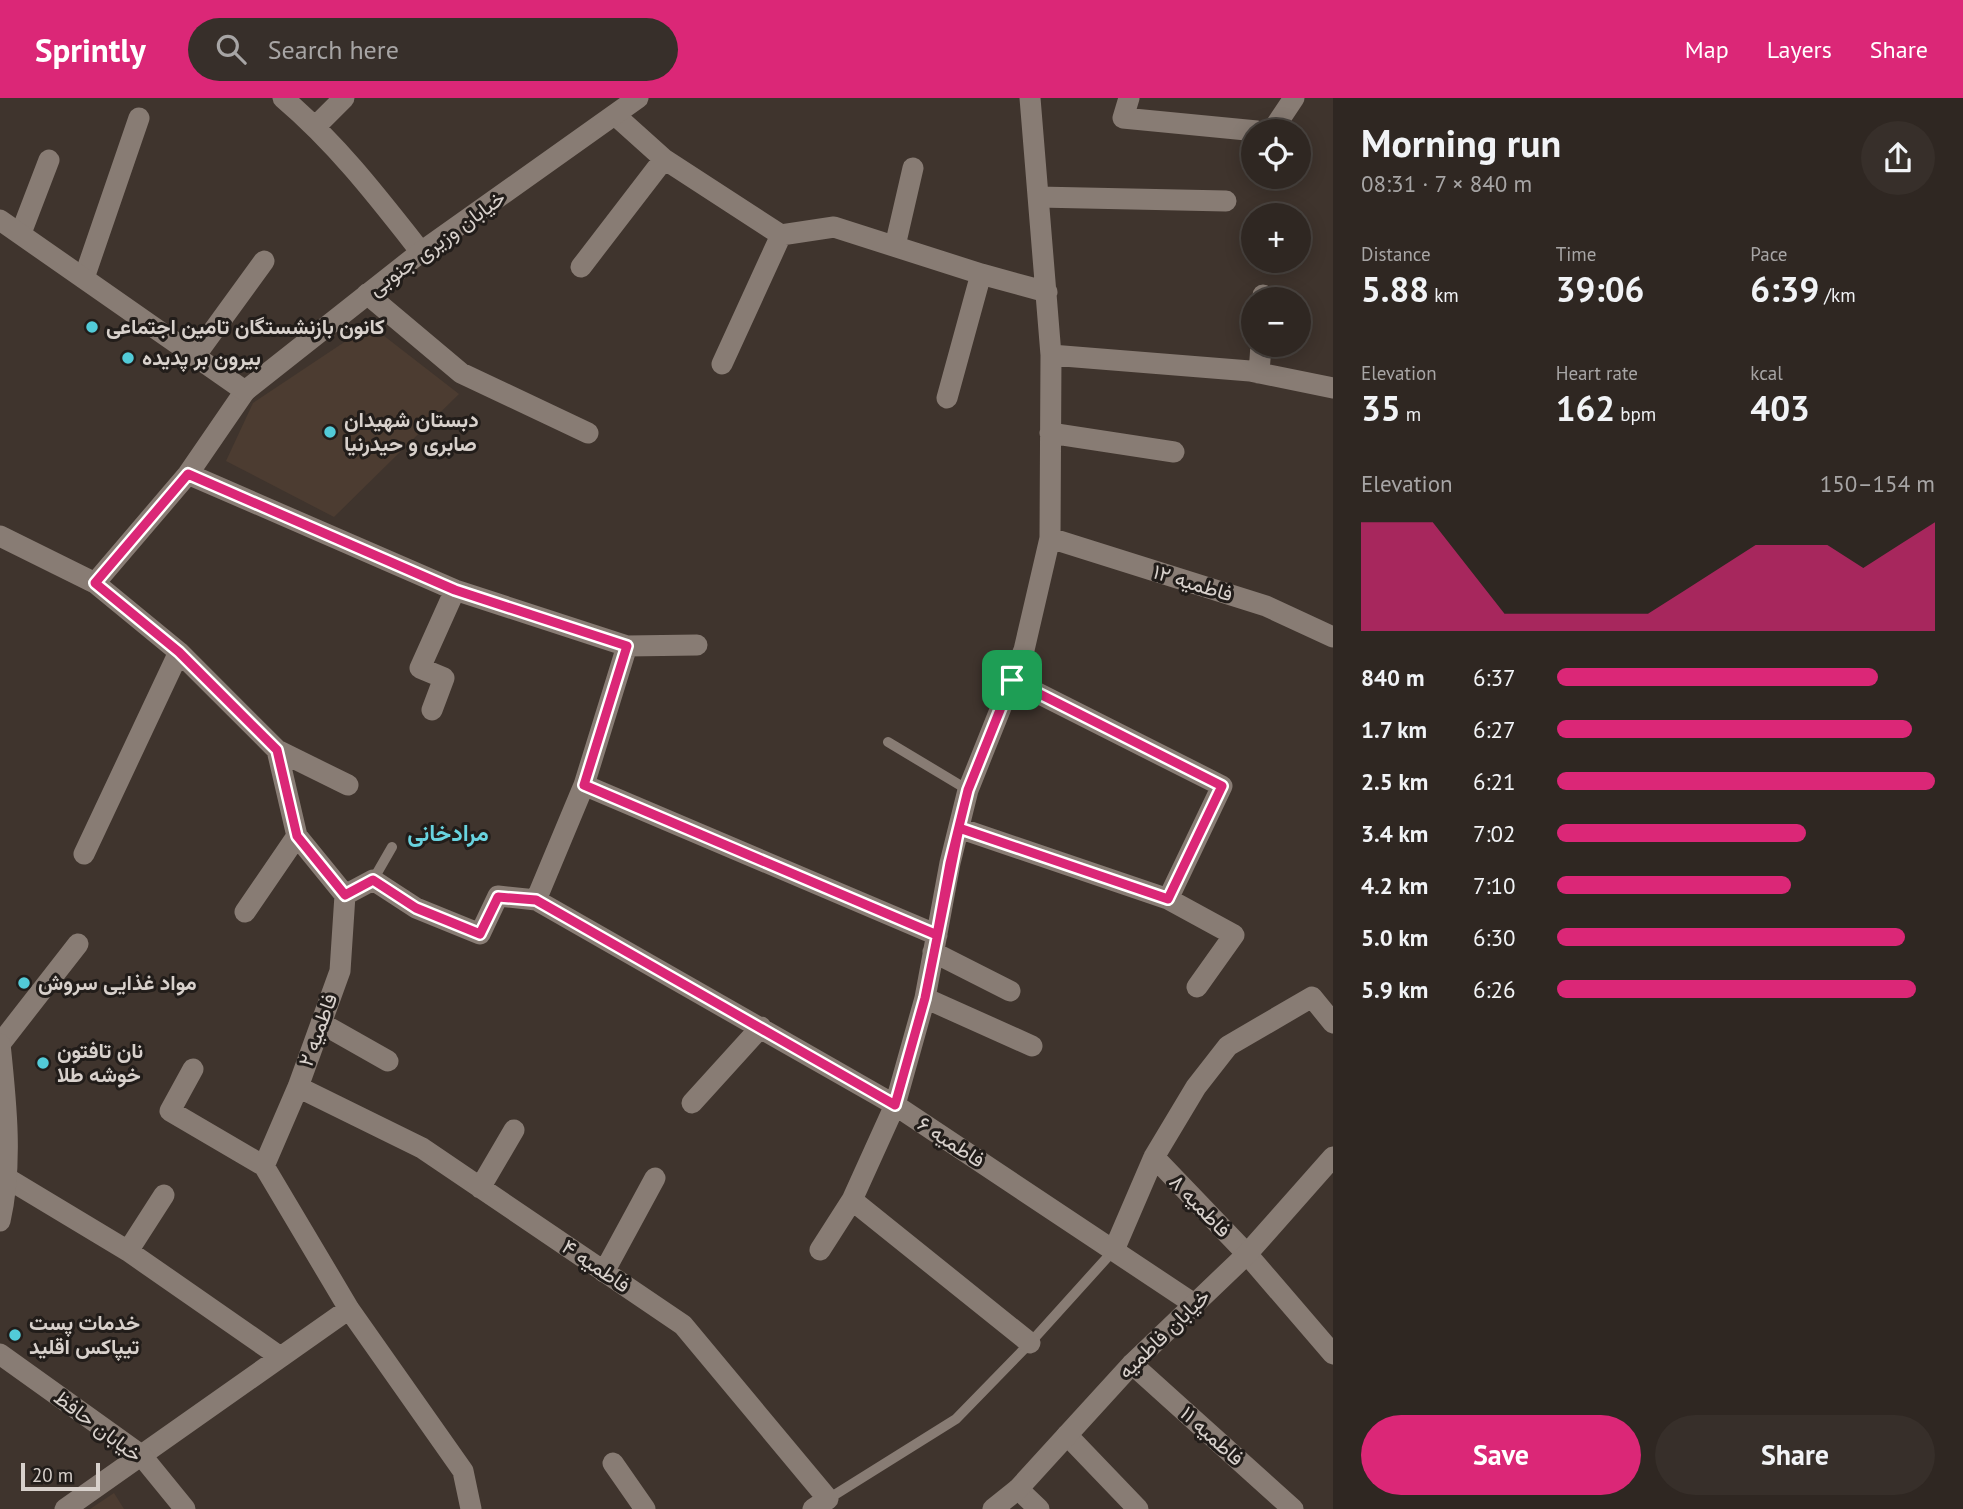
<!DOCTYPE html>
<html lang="en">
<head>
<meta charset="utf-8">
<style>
  :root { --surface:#2f2722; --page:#372f2a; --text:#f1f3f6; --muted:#a7a5a5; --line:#4a4440; --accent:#db2777 }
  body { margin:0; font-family:"PT Sans",Vazirmatn,sans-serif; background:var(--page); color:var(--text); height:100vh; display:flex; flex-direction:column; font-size:26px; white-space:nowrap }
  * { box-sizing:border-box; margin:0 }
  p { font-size:23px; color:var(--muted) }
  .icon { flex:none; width:38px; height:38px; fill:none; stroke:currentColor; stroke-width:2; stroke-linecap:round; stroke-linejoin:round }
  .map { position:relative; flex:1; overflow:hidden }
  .drawer { display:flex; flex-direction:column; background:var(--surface); width:630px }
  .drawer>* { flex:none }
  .controls { position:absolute; left:1241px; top:21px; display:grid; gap:14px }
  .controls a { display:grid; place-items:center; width:70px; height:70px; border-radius:50%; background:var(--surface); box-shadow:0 4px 18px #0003,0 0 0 2px var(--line); font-size:35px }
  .scale { position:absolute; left:21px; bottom:18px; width:79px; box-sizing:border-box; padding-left:7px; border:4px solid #d8d1cc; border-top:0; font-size:19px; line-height:24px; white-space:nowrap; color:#d8d1cc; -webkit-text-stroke:5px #221d1a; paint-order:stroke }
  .pin { position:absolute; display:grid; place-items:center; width:60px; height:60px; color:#fff; margin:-30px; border-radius:14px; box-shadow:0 4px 10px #0006 }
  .round { display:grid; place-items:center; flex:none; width:74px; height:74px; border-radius:37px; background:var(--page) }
  .head { display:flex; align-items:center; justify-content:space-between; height:119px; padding:0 28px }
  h1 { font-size:38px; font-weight:600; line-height:52px }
  .stats { display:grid; grid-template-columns:repeat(3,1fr); gap:10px; height:119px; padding:7px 28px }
  .stats div { display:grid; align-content:center }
  .stats b { font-size:35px; font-weight:600 }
  .stats small { font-size:19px; font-weight:400 }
  .stats p { font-size:19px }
  .chart { height:196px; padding:14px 28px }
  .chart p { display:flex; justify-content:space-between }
  .chart svg { width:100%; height:126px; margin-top:7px; fill:var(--accent); opacity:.7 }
  .button { display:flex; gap:14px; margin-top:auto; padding:14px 28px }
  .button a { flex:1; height:80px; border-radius:42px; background:var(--accent); color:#fff; font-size:28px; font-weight:600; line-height:80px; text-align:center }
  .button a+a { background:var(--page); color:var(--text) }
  ul { padding:0 28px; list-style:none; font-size:23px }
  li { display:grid; grid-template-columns:112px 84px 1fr; align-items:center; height:52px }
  li i { height:18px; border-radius:9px; background:var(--accent) }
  header { display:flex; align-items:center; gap:42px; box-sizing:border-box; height:98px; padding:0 35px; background:var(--accent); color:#fff }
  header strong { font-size:33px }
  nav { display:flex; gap:38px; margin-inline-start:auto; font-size:24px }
  .search { width:490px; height:63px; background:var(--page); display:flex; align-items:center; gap:18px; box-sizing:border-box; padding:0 24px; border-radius:38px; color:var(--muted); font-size:26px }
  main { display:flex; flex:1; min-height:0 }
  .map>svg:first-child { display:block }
  .built { fill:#4c3c31 }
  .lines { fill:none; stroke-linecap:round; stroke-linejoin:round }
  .service { stroke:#887c74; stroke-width:10 }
  .minor { stroke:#887c74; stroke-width:21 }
  .tertiary { stroke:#887c74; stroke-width:21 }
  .secondary { stroke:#887c74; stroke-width:21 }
  .route-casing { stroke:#fff; stroke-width:14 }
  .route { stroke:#db2777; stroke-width:9 }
  .poi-dot { fill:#52cbd8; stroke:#221d1a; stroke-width:2.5 }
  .labels { text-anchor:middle; stroke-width:6; stroke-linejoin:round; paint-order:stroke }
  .street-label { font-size:21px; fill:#d8d1cc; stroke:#221d1a }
  .poi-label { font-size:21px; font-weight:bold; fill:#d8d1cc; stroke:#221d1a; text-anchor:start }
  .neighbourhood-label { font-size:23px; font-weight:bold; fill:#68d3df; stroke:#221d1a }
</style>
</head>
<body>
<header>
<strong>Sprintly</strong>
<div class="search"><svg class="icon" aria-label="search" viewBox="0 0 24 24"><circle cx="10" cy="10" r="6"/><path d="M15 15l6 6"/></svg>Search here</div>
<nav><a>Map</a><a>Layers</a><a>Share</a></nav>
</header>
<main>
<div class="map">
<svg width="1333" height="1411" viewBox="0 0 1333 1411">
  <rect width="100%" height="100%" fill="#3f342d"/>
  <!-- built -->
  <path class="built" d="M370,227L459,296L334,419L226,363L253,305Z
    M114,1395L124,1411H90Z"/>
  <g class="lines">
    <!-- service -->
    <path class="service" d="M888,644L968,692
      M373,782L392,749
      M828,1401L956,1321L1030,1245L1114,1152"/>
    <!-- minor -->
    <path class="minor" d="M283,0C337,46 377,98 421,154
      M1129,0L1123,20L1257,33
      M615,17L664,61L781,137L834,129L981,176L1047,194
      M316,28L344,0
      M1272,33L1294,0
      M1038,99L1226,103
      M21,135L49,62
      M895,148L913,70
      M581,169L664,61
      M84,180L139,20
      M367,196L461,275L588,335
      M1263,201V197
      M1051,257L1250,273L1333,290
      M195,258L264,163
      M722,266L781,137
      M1259,275L1261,247
      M947,300L981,176
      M1050,335L1174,354
      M188,376L455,492L627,548L584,687L536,802
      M0,438L95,485L188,376L245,293
      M1050,440L1266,508L1333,539
      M95,485L179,554L277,652L297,738L345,797L340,873L298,989L264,1068L349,1211L463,1373L471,1411
      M627,548L697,547
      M1012,582L1222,688L1168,801
      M432,612L444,580L420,570L455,492
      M277,652L348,687
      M584,687L937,837
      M959,730L1168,801L1234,837L1197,889
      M84,756L179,554
      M345,797L373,782L416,810L480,836L498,798L536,802L895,1007L1194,1206
      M245,814L297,738
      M933,854L1010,893
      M925,900L1032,948
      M321,925L388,963
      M0,946L78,846
      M193,971L170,1013L264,1068
      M298,989L422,1050L683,1227L828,1401L813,1411
      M692,1005L761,929
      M1154,1059L1247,1156
      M0,1076L128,1153L279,1258
      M480,1090L514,1032
      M852,1102L1030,1245
      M820,1152L852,1102L895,1007L925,900L950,765L968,692L1024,552L1050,440L1051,257L1030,0
      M1114,1152L1154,1059L1196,989L1228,948L1312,899L1333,925
      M128,1153L164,1097
      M604,1174L655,1080
      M1132,1266L1293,1411
      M1067,1337L1138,1411
      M613,1365L645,1411
      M1018,1391L1039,1411
      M65,1411L349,1211"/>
    <!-- tertiary -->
    <path class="tertiary" d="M0,122L245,293L421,154L638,0
      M1247,1156L1333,1256"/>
    <!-- secondary -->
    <path class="secondary" d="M0,946C6,1003 13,1066 0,1123
      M0,1256L141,1357L185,1411
      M993,1411L1018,1391L1132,1266L1247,1156L1333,1059"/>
  </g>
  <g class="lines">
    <defs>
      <path id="route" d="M1012,582L968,692L950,765L937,837L584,687L627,548L455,492L188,376L95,485L179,554L277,652L297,738L345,797L373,782L416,810L480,836L498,799L536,802L895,1007L925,900L959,730L1168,801L1222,688L1012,582"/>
    </defs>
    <!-- route casing -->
    <use href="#route" class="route-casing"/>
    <!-- route -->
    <use href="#route" class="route"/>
  </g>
  <!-- markers -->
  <g class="poi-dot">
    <circle cx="92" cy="229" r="7"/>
    <circle cx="128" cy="260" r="7"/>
    <circle cx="330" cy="334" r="7"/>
    <circle cx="24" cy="885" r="7"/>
    <circle cx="43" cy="965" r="7"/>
    <circle cx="15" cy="1237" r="7"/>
  </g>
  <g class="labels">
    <!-- street labels -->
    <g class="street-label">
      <text transform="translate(437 145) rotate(-36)" y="7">خیابان وزیری جنوبی</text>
      <text transform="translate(1193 485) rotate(17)" y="7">فاطمیه ۱۲</text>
      <text transform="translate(318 932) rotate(-70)" y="7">فاطمیه ۲</text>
      <text transform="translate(951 1044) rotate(33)" y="7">فاطمیه ۶</text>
      <text transform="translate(1200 1108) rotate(46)" y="7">فاطمیه ۸</text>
      <text transform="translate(596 1168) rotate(34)" y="7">فاطمیه ۴</text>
      <text transform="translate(1164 1236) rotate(-44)" y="7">خیابان فاطمیه</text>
      <text transform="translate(98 1328) rotate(37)" y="7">خیابان حافظ</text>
      <text transform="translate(1212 1338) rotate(42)" y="7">فاطمیه ۱۱</text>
    </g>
    <!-- poi labels -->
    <g class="poi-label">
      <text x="106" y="236">کانون بازنشستگان تامین اجتماعی</text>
      <text x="142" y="267">بیرون بر پدیده</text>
      <text x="344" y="329">دبستان شهیدان<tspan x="344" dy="24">صابری و حیدرنیا</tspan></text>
      <text x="38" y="892">مواد غذایی سروش</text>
      <text x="57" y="960">نان تافتون<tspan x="57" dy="24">خوشه طلا</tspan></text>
      <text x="29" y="1232">خدمات پست<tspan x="29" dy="24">تیپاکس اقلید</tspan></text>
    </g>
    <!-- neighbourhood labels -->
    <g class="neighbourhood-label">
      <text x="448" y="743">مرادخانی</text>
    </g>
  </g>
</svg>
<div class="controls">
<a><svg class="icon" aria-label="locate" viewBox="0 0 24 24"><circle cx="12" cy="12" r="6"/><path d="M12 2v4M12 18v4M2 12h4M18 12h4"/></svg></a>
<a>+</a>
<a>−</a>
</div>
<div class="scale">20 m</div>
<div class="pin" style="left:1012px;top:582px;background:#1e9e55"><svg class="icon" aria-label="arrive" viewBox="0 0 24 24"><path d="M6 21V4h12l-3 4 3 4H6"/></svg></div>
</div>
<section class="drawer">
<div class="head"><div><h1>Morning run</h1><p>08:31 · 7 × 840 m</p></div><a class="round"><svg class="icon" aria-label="share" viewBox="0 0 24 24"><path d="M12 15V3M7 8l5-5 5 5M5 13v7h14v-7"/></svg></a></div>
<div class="stats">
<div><p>Distance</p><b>5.88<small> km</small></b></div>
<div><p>Time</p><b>39:06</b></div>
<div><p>Pace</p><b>6:39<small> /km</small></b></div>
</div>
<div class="stats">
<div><p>Elevation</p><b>35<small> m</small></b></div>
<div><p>Heart rate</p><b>162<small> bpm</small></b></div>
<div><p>kcal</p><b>403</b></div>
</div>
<div class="chart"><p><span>Elevation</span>150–154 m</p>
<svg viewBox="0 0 160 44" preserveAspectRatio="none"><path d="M0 44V6L10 6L20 6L30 22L40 38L50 38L60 38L70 38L80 38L90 30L100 22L110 14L120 14L130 14L140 22L150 14L160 6V44z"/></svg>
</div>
<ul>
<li><b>840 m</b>6:37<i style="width:85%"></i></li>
<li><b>1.7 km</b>6:27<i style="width:94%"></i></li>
<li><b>2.5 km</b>6:21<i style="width:100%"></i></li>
<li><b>3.4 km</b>7:02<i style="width:66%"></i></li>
<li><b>4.2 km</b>7:10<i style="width:62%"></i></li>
<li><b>5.0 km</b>6:30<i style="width:92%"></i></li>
<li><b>5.9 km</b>6:26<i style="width:95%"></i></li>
</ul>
<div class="button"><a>Save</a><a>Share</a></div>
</section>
</main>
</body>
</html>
